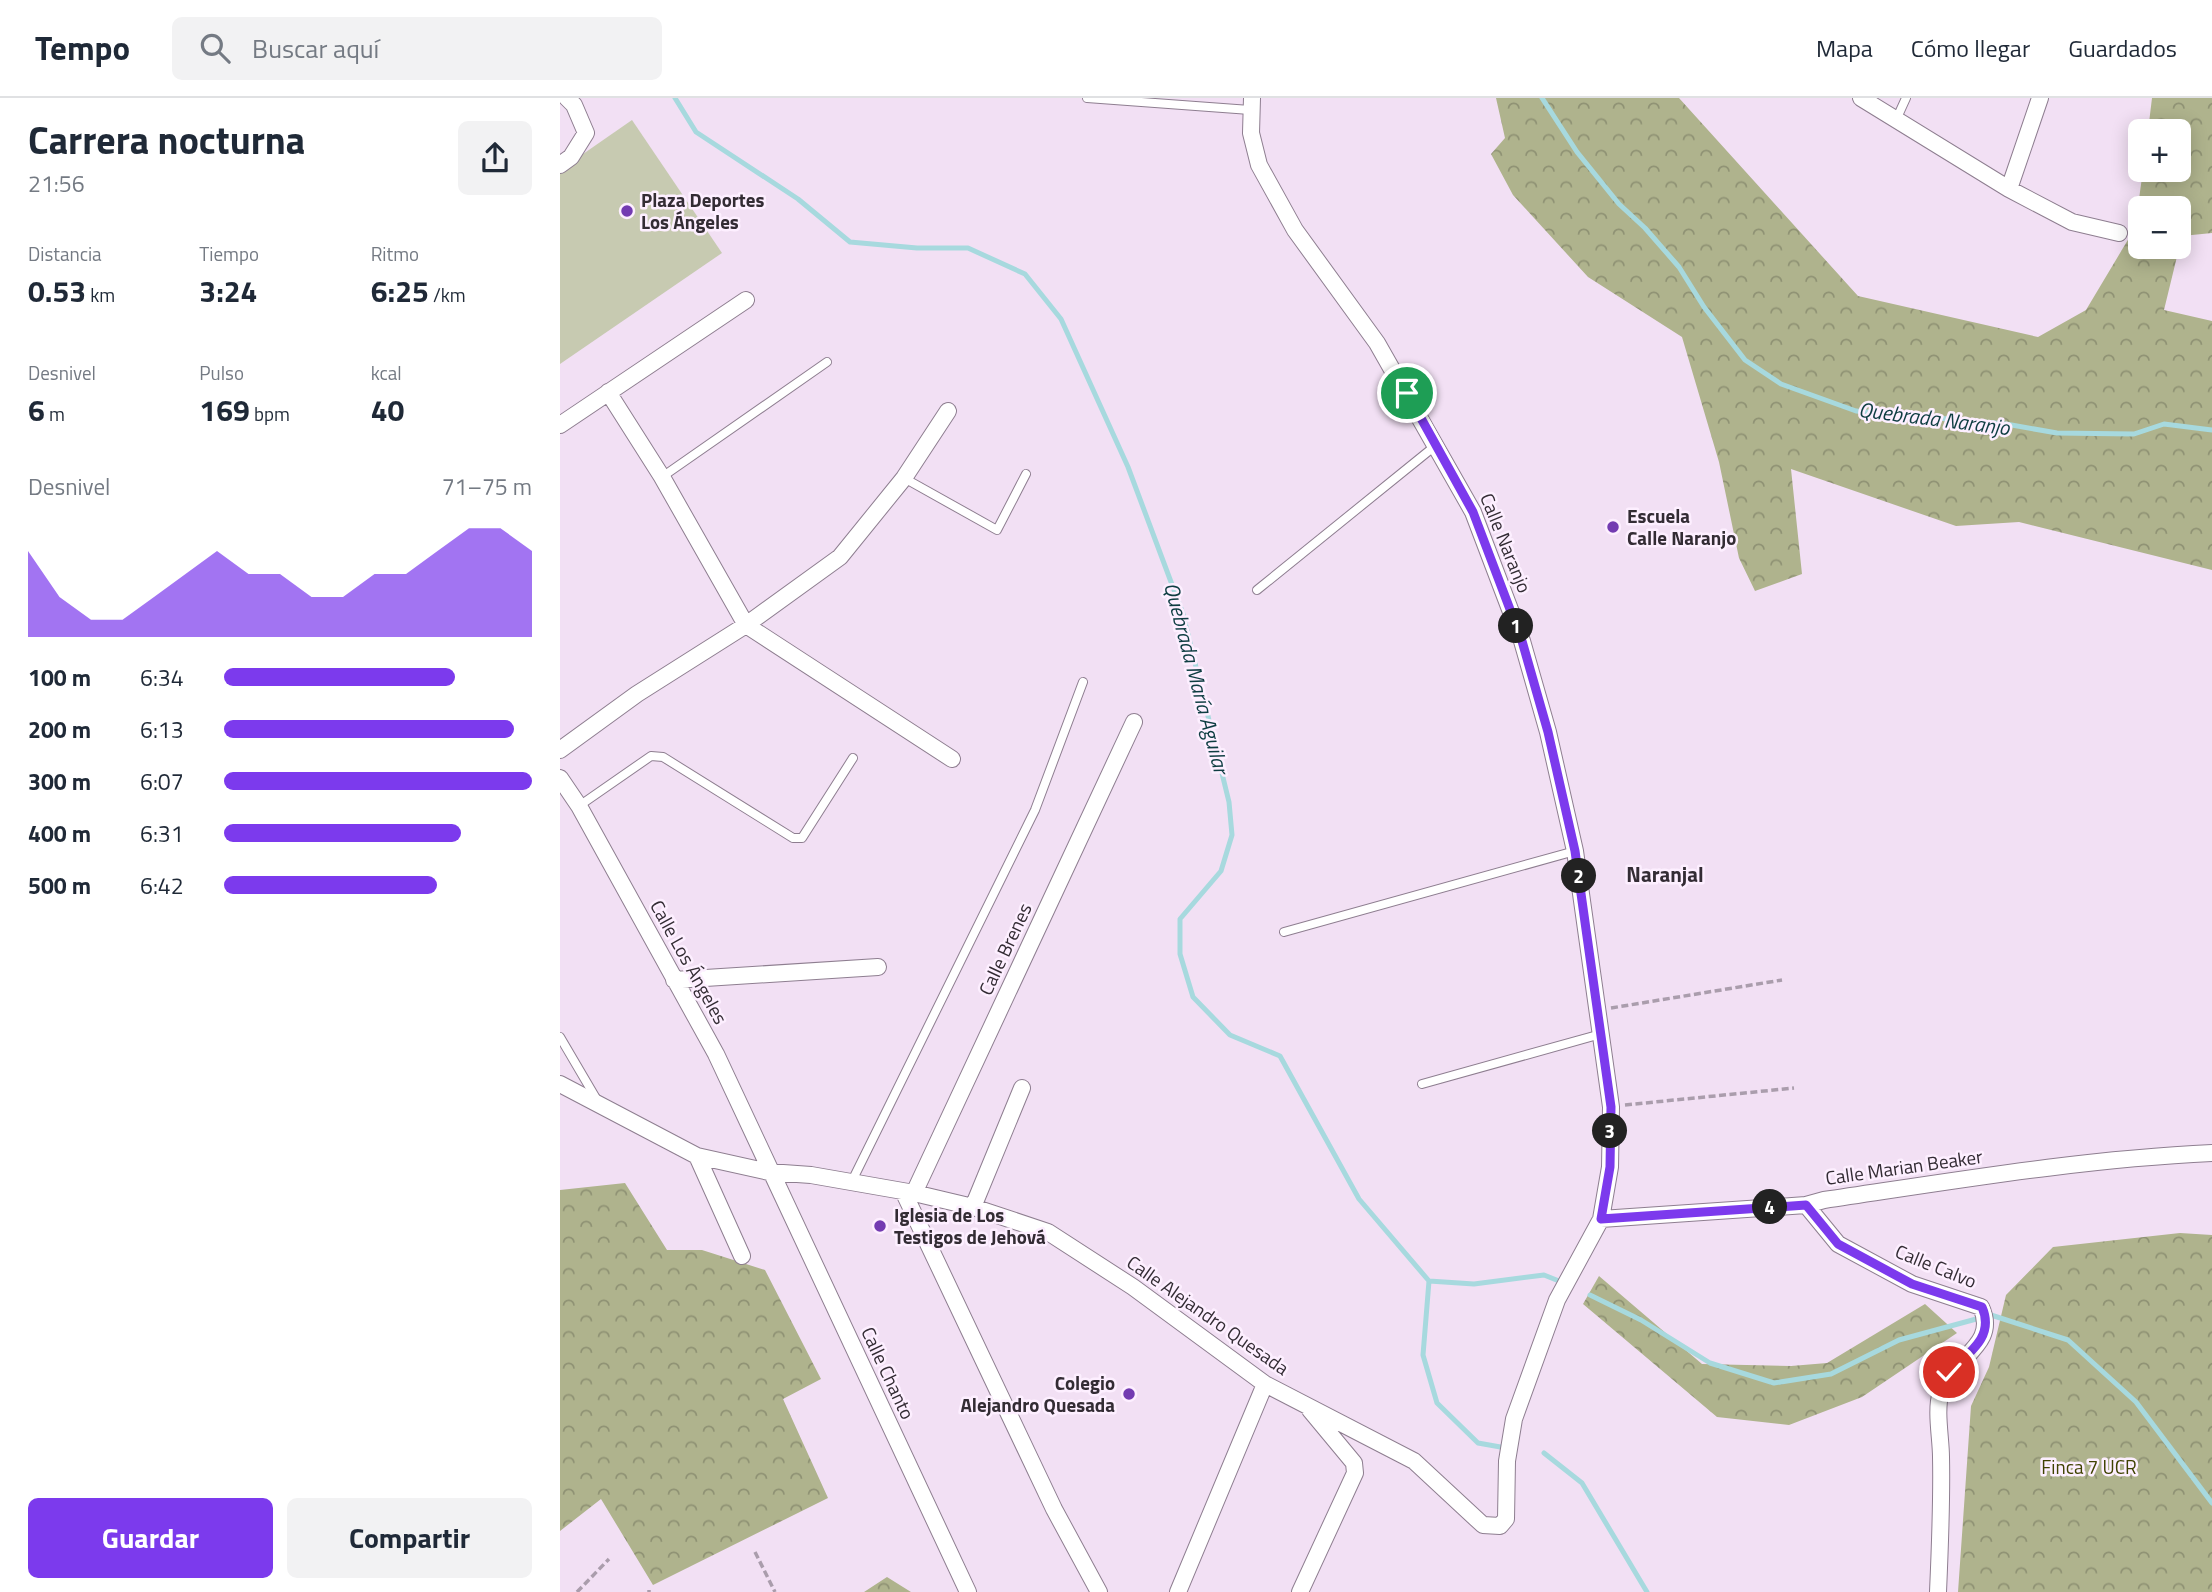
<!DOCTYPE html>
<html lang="es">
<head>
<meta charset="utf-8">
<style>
  :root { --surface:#fff; --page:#f2f2f3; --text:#1f2937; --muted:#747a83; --line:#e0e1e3; --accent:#7c3aed }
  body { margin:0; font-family:"Titillium Web",sans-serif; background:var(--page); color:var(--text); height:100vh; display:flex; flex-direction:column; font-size:26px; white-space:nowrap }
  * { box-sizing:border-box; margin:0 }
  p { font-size:23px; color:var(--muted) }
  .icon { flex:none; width:38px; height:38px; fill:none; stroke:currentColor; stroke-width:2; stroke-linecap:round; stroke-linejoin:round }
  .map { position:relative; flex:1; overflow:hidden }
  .panel { display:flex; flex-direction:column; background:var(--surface); width:560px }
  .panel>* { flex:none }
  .controls { position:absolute; left:1568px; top:21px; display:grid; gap:14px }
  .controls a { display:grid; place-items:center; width:63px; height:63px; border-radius:10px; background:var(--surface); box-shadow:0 4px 18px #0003; font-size:35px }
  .pin { position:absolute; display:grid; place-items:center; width:60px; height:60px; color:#fff; margin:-30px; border:4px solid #fff; border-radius:50%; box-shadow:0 2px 7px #0007 }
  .km { position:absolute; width:35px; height:35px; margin:-18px; border-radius:50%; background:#222; color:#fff; font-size:19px; line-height:35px; text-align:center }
  .round { display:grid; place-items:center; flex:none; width:74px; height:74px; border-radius:10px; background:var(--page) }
  .head { display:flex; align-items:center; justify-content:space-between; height:119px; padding:0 28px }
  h1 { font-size:38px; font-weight:700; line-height:52px }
  .figures { display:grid; grid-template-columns:repeat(3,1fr); gap:10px; height:119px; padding:7px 28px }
  .figures div { display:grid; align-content:center }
  .figures b { font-size:30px; font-weight:700 }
  .figures small { font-size:19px; font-weight:400 }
  .figures p { font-size:19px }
  .chart { height:196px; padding:14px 28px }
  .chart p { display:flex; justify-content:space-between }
  .chart svg { width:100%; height:126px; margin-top:7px; fill:var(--accent); opacity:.7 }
  .cta { display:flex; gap:14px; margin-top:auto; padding:14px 28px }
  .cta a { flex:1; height:80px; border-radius:10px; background:var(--accent); color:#fff; font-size:28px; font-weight:700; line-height:80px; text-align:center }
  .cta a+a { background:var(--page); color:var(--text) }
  ul { padding:0 28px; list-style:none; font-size:23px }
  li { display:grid; grid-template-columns:112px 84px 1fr; align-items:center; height:52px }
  li i { height:18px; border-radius:9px; background:var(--accent) }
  header { display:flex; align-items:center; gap:42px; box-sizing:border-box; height:98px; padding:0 35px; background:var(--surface); border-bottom:2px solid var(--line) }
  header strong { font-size:33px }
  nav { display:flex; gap:38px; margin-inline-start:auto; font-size:24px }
  .search { width:490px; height:63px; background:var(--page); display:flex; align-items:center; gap:18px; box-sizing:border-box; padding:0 24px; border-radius:10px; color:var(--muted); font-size:26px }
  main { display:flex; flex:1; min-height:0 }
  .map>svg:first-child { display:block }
  .forest { fill:url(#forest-crowns); fill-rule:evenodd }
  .pitch { fill:#c7cab1 }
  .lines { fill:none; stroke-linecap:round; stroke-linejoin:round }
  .stream { stroke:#a7d9de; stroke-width:5 }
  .service-casing { stroke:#8e7e90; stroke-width:10 }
  .minor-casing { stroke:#8e7e90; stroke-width:18 }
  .path { stroke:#aa9dac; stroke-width:3.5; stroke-dasharray:7 3.5; stroke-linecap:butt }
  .service { stroke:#fff; stroke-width:8 }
  .minor { stroke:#fff; stroke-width:16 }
  .route-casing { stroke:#fff; stroke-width:14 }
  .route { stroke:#7c3aed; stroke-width:9 }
  .poi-dot { fill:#733bb1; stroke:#fdefff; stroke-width:2.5 }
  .labels { text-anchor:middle; stroke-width:5; stroke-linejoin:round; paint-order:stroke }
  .poi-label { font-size:19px; font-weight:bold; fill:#332c34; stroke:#fdefff; text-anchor:start }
  .street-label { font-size:19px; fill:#332c34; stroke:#fdefff }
  .park-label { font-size:19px; fill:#3f4200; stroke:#fdefff }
  .water-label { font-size:21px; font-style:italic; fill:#0e3d42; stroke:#fdefff }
  .neighbourhood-label { font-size:21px; font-weight:bold; fill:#332c34; stroke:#fdefff }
</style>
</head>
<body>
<header>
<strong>Tempo</strong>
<div class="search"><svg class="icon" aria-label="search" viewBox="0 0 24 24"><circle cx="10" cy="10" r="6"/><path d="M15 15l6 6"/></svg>Buscar aquí</div>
<nav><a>Mapa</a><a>Cómo llegar</a><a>Guardados</a></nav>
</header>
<main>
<section class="panel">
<div class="head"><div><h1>Carrera nocturna</h1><p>21:56</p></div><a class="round"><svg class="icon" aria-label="share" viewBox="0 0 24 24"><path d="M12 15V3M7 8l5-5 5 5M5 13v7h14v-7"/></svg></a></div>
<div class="figures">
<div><p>Distancia</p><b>0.53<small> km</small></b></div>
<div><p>Tiempo</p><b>3:24</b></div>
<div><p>Ritmo</p><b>6:25<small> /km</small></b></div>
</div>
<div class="figures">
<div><p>Desnivel</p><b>6<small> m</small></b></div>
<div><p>Pulso</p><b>169<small> bpm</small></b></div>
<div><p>kcal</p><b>40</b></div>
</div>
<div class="chart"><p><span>Desnivel</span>71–75 m</p>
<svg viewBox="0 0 160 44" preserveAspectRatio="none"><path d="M0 44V14L10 30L20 38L30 38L40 30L50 22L60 14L70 22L80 22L90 30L100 30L110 22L120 22L130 14L140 6L150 6L160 14V44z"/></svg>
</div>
<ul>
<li><b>100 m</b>6:34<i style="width:75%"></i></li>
<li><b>200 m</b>6:13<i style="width:94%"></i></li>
<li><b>300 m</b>6:07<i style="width:100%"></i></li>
<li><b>400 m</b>6:31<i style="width:77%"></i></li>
<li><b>500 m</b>6:42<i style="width:69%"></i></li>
</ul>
<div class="cta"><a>Guardar</a><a>Compartir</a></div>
</section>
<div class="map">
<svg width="1652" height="1494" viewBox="0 0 1652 1494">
  <defs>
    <pattern id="forest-crowns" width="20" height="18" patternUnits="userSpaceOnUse" patternTransform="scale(1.75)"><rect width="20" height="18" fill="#afb38d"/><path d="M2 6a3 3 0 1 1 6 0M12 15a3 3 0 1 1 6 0" fill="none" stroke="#8f9274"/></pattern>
  </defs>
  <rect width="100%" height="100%" fill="#f2e0f4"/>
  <!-- forest -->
  <path class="forest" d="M936,0H1119L1298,198L1478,239L1526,212L1575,130L1583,72H1619V33H1588L1592,0H1652V135L1622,138L1604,212L1652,223V472L1459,424L1396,428L1231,371L1242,476L1195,493L1179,460L1159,364L1122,239L1028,179L953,97L931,56L945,40ZM1619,110V149H1580V110Z
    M65,1085L107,1152H142L205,1172L261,1281L223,1301L268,1400L93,1487L41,1401L0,1433V1092Z
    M1620,1135L1652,1137V1494H1398L1411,1308L1429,1269L1446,1197L1493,1149Z
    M1039,1178L1142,1266L1231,1268L1267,1265L1365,1206L1397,1235L1302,1299L1229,1327L1157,1319L1023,1206Z
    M327,1479L351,1494H304Z"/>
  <!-- pitch -->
  <path class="pitch" d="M72,22L162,155L0,266V72Z"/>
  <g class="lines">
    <!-- stream -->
    <path class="stream" d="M115,0L136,34L238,101L290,144L357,150H408L465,176L501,221L568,369L623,516L669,704L672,737L661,773L620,821V856L633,899L670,937L720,958L799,1101L869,1183L914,1186L984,1177L999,1183
      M982,0L1017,54L1059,106L1085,130L1119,169L1144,209L1185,262L1221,286L1296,313L1446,326L1497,335L1574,336L1604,326L1652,332
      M869,1183L863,1257L877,1305L918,1345L946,1350
      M1030,1197L1081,1222L1150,1265L1214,1285L1271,1276L1339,1242L1431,1217L1508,1242L1576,1304L1652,1405
      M984,1355L1022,1385L1087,1494"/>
    <defs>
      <path id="service" d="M527,0L690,12
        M1336,22L1346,0
        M102,379L267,264
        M344,380L437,432L466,376
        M697,492L875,348
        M19,708L91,658L103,659L233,740H242L293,660
        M724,834L1015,753
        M0,939L37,1002
        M862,986L1041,936
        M292,1083L475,712L523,584"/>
      <path id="minor" d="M1301,0L1449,91L1512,124L1559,135
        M0,67L11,59L26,35L14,7L7,0
        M1449,91L1480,0
        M48,294L102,379L186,527L392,661
        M0,327L186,202
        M0,652L77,596L186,527L280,459L344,380L388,313
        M0,680L19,708L156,956L408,1494
        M114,882L318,869
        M0,986L137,1058L209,1074L251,1077L354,1095L413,1109L488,1134L573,1189L705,1286L854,1363L923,1427L940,1428L946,1421L947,1363L954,1321L997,1202L1041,1121L1050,1069L1051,1009L1015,753L988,634L962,543L913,414L817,245L735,132L699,67L691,35L692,0
        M137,1058L182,1158
        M344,1095L494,1411L539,1494
        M354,1095L574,624
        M1246,1107L1278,1146L1352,1186L1421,1209C1439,1248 1392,1259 1381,1294C1375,1312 1381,1340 1381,1359C1382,1404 1380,1449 1378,1494
        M413,1109L462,990
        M1041,1121L1246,1107L1264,1102C1393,1083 1522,1061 1652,1055
        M618,1494L705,1286
        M740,1494L795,1375L794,1365L750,1312"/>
    </defs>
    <!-- service casing -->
    <use href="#service" class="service-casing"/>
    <!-- minor casing -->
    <use href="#minor" class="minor-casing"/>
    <!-- path -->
    <path class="path" d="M1051,910L1222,882
      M1065,1007L1234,990
      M195,1454L215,1494
      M89,1492V1494
      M17,1494L49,1461"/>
    <!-- service -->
    <use href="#service" class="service"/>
    <!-- minor -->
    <use href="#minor" class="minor"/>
  </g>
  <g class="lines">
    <defs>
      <path id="route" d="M847,295L913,414L962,543L988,634L1015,753L1051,1009L1050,1069L1041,1121L1246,1107L1278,1146L1352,1186L1422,1209C1435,1239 1409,1255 1389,1274"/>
    </defs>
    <!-- route casing -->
    <use href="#route" class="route-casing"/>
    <!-- route -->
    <use href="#route" class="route"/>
  </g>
  <!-- markers -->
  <g class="poi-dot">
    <circle cx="67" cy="113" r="7"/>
    <circle cx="1053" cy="429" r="7"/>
    <circle cx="320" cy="1128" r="7"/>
    <circle cx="569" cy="1296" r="7"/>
  </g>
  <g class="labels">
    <!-- poi labels -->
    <g class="poi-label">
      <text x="81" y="109">Plaza Deportes<tspan x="81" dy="22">Los Ángeles</tspan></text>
      <text x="1067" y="425">Escuela<tspan x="1067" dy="22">Calle Naranjo</tspan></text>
      <text x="334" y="1124">Iglesia de Los<tspan x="334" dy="22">Testigos de Jehová</tspan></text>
      <text x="555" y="1292" text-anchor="end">Colegio<tspan x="555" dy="22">Alejandro Quesada</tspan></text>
    </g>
    <!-- street labels -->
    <g class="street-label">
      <text transform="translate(946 445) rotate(68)" y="7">Calle Naranjo</text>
      <text transform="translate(445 851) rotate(-65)" y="7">Calle Brenes</text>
      <text transform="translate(129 864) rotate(61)" y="7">Calle Los Ángeles</text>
      <text transform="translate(1344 1069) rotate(-8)" y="7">Calle Marian Beaker</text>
      <text transform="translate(1376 1168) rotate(22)" y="7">Calle Calvo</text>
      <text transform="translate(648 1217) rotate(35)" y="7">Calle Alejandro Quesada</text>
      <text transform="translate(328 1275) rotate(65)" y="7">Calle Chanto</text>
    </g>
    <!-- park labels -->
    <g class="park-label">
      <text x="1529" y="1376">Finca 7 UCR</text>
    </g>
    <!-- water labels -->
    <g class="water-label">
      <text transform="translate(1374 321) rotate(7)" y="7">Quebrada Naranjo</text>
      <text transform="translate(636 580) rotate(75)" y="7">Quebrada María Aguilar</text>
    </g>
    <!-- neighbourhood labels -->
    <g class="neighbourhood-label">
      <text x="1105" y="784">Naranjal</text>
    </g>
  </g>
</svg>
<div class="controls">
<a>+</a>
<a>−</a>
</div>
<div class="pin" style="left:847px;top:295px;background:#1e9e55"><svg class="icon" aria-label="arrive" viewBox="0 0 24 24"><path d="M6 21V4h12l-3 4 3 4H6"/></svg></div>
<div class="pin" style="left:1389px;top:1274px;background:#d93025"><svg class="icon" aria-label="check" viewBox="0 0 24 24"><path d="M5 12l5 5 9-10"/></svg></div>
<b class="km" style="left:956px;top:528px">1</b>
<b class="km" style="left:1019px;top:778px">2</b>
<b class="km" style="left:1050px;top:1033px">3</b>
<b class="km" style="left:1210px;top:1109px">4</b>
</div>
</main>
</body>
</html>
